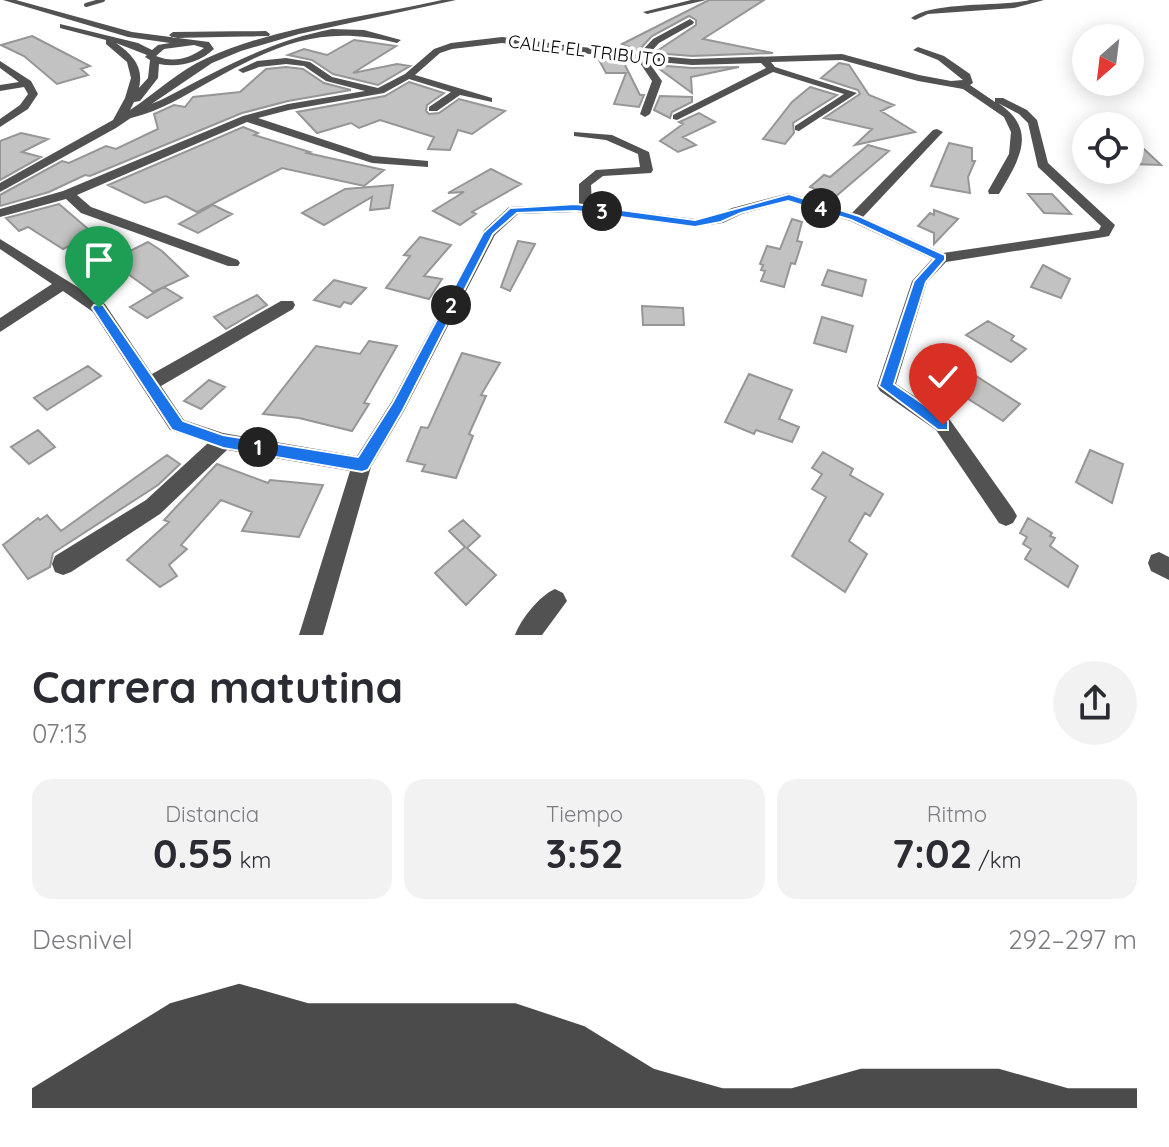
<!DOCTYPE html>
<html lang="es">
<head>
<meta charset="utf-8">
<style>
  :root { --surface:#fff; --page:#f2f2f3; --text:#2b2b33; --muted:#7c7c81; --accent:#000 }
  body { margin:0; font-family:Quicksand,sans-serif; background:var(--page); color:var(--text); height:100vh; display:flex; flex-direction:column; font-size:30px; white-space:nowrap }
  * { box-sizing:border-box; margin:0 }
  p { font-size:26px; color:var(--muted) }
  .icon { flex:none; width:44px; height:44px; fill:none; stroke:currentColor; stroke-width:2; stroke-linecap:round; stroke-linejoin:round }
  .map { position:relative; height:635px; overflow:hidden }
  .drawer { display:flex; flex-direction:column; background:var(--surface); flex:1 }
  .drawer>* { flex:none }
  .needle { width:52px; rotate:208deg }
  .fabs { position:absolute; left:1072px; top:24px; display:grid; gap:16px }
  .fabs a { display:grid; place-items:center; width:72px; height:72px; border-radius:50%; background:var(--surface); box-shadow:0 4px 20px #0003; font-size:40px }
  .pin { position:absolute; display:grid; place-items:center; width:68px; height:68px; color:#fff; margin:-82px -34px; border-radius:50% 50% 50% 0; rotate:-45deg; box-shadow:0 0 8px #0007 }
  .pin .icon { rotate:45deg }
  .km { position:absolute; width:40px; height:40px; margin:-20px; border-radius:50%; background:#222; color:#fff; font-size:22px; line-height:40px; text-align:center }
  .round { display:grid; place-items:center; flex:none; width:84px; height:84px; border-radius:42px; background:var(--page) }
  .summary { display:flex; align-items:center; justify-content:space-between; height:136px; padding:0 32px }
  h1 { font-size:44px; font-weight:800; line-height:60px }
  .stats { display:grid; grid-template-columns:repeat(3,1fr); gap:12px; height:136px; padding:8px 32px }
  .stats div { display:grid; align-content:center; border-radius:20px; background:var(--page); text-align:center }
  .stats b { font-size:40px; font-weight:800 }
  .stats small { font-size:22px; font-weight:400 }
  .stats p { font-size:22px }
  .chart { height:224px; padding:16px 32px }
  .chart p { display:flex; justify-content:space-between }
  .chart svg { width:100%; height:144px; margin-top:8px; fill:var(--accent); opacity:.7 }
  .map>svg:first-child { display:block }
  .building { fill:#c2c2c2; stroke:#969696; stroke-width:2 }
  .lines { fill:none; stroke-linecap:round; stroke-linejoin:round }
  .service { stroke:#525252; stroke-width:4 }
  .minor { fill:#525252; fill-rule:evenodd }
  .tertiary { fill:#525252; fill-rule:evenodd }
  .route { fill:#1a73e8; stroke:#fff; stroke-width:2 }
  .labels { text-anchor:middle; stroke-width:7; stroke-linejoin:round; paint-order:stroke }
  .far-street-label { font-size:18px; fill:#000; stroke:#fff }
</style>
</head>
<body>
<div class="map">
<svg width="1169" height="635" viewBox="0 0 1169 635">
  <rect width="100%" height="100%" fill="#fff"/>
  <!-- building -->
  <path class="building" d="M709,0H764L703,39L773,53L692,56L654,53L696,25V20L689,16L652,36L638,51L622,44Z
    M32,36L90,66L81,69L88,75L57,84L24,56L1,45Z
    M354,40L396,46L353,73L397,64L410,66L378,85L333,74L312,60L288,55L304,49L327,55Z
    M598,58L623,61L640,95H644L639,107L614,104L626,73H606Z
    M839,63L849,65L869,95L894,105L881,111L915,132L855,145L872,129L824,118L860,94L858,90L821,78Z
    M654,65L692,68L739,67L691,77L692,93Z
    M286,67L303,69L324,83L351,90L288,101L242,113L90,176L85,175L49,192L0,206V195L62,161L69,163L106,146L116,149L158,129L154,114L174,105L185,107L193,97L240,92L266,69Z
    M409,82L444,93L427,105L426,111L429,114L439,113L459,99L505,111L472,134L458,130L450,150L428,149L434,137L380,120L359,128L351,123L317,133L297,112L385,96Z
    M810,87L837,95L793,123L794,133L785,144L763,139L792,102Z
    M660,96L692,97V102L672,112L670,118L654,110Z
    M699,113L715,122L683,137L696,145L678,152L660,141L683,124L679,122Z
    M243,127L258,133L254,135L310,152L307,153L384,170L364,186L282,168L197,212L166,196L145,203L108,185Z
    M21,133L48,139L22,152L41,157L0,180V141Z
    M1130,136L1161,165L1130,164Z
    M949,143L972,148V161H975L968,177L970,193L931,186Z
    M868,145L889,151L835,197L810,187L824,175L830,177Z
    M491,169L521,184L472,212L476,214L460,225L433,211L464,192L448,193Z
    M393,185L389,208L370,210L372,197L324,225L302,213L345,189Z
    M1028,194H1052L1071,214L1044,213Z
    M59,204L94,234L63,249L28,227L19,231L6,218Z
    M213,205L232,214L198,233L179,224Z
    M934,210L958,219L934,244V233L918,226L930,213L934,215Z
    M792,219L802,222L797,241L802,242L795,264L791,263L784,287L761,281L765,271L761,270L763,265L760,264L767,246L780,249Z
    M420,237L451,245L424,276L442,279L429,299L386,288L410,256L404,255Z
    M518,241L535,244L510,291L501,287Z
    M148,242L162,251L188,276L153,292L110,261Z
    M1043,265L1070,279L1061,298L1031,287Z
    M828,270L866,280L862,296L822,285Z
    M334,280L366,288L351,304L344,302L340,307L314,300Z
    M164,287L182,298L147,318L130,307Z
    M257,295L267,305L226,329L214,317Z
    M642,306L683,308L684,325H643Z
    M822,317L853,326L846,352L814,343Z
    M988,321L1014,336L1011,340L1026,349L1011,362L966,335Z
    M369,341L397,346L364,403L369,404L352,431L299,418L263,414L316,346L360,354Z
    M462,353L500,363L481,395L486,396L469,434L473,436L456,478L422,471L425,465L407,461L421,427L428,428Z
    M88,366L101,376L47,410L34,398Z
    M749,374L792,390L779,419L799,427L792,442L756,430L754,434L725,422Z
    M973,374L1020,404L1003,421L954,390Z
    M209,380L225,387L201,409L184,401Z
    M38,430L55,447L29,464L11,447Z
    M1090,450L1123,464L1112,503L1076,482Z
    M823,452L853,469L850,475L883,494L870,516L865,513L849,541L867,554L845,592L792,556L826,497L812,489L822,474L812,468Z
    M167,455L180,464L158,485L53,553L50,567L28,579L3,545L38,518L40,520L47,515L61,531Z
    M217,464L268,483L270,480L323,485L299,537L242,531L252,512L221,500L181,545L187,549L169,565L177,576L160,587L127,560L169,522L164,520Z
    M1028,518L1052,533L1050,536L1055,538L1050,546L1078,566L1068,587L1025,559L1031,549L1023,544L1027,537L1020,533Z
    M463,520L480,536L467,548L496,575L466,605L435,573L465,547L449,531Z"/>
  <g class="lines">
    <!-- service -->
    <path class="service" d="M86,5L103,0"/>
    <!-- minor -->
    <path class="minor" d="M691,0H706L647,14L643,12Z
      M1030,0H1044L1014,8L928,14L915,20L911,18C933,1 998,7 1030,0Z
      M690,19L694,22L693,24L659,43L648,55L692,59L842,54L919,75L951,81L963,80L938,60L913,50L918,47L944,56L970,74L973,83L970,85L995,102V98H1003L1027,110L1037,120L1048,163L1115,225L1109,236L1104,237L946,262L927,282L896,384L950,420L1013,509L1017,516L1013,523L1006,526L999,523L936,430L880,391L877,386L912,281L932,259L850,221L789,201L742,214L723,223L695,227L576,212L518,214L495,235L404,411L371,467L323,635H299L350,471L227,450L160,514L71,572L63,575L55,572L52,564L55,556L146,500L208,443L170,430L93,312L63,291L0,332V318L52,284L0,249V239L105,304L152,374L281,301H293L295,305L293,309L161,386L184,420L223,433L357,456L392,401L484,230L509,207L579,204V184L596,170L640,167L638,154L606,140L574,136V132L612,135L649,152L653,170L651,173L603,176L591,185L592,206L695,219L715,216L732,208L789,193L852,213L933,130L937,129L943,132L941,134L863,217L943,253L1099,230L1101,226L1038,167L1028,123L1019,114L998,103C1039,130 1019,160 999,194H989L988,191L1009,154L1011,132L1004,117L963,89L918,81L842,60L771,62L775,67L857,93L799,131L795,130V126L844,94L773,72L677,120L673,119V115L766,68L761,63L692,65L648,61L662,81L650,114L645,117L640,114L652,81L638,60L502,43L452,49L440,53L415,75L492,98V102L460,95L437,111H429V107L451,92L409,79L384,93L289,110L258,118L373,156L428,161V167L372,163L247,122L77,195L91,207L238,260L240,263L238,266H228L81,213L66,199L0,217V209L63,191L243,116L288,104L365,91L326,81L304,66L286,64L259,67L243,73L238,70L257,61L286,58L310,62L332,77L378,88L405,74L434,49L451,43L502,37L639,54L653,39Z
      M332,29L364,30L401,40L397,43C321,24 276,45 209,82C184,96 160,111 131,118L126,115C137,108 153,104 165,98C220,69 270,41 332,29Z
      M0,61L31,81L38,94L28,109L0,127V119L20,105L28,94L24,87L0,91V85L19,82L0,68Z
      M1159,552L1169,557V580L1151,571L1148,563L1151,555Z
      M555,589L563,593L567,601L542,635H515C521,619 539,596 555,589Z"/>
    <!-- tertiary -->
    <path class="tertiary" d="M3,0H16L132,32L209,42L214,49C199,63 178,68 159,64L158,78L140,101L134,102L130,110C156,93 178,71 207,58C281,25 363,18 442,0H456L299,34L241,51L212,63L116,128L0,192V183L113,120L125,98L131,78L127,62L106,44V40L60,28V24L138,43L152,50L158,45L170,43L128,37ZM116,43L147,55L145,57L150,60L148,78L139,88C144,67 133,55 116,43ZM194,45L204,48C189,59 173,63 156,56L164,49Z
      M266,31L270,34L269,36L173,38L169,35L173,32Z"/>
  </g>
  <!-- route -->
  <path class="route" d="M789,194L859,216L945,255V260L926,282L894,384L948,421V430H938L879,386L914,281L934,259L851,220L788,201L741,213L721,222L695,227L576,211L517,213L493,234L403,410L368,470L362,472L223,448L172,430L92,308L94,305H103L183,421L223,435L358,457L393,402L483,233L510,208L576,204L695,220Z"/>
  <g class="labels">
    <!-- far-street labels -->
    <g class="far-street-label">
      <text transform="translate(587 51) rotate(7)" y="6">CALLE EL TRIBUTO</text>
    </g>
  </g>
</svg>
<div class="fabs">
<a><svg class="needle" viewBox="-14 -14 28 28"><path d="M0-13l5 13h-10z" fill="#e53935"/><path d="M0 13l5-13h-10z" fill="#7c7c81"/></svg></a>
<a><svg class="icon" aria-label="locate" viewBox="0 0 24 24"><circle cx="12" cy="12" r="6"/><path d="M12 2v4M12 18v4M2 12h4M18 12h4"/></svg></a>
</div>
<div class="pin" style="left:99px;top:308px;background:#1e9e55"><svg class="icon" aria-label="arrive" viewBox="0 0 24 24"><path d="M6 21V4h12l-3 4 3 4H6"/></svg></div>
<div class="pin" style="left:943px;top:425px;background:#d93025"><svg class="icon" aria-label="check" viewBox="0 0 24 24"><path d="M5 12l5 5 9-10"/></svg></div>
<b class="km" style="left:258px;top:447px">1</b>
<b class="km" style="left:451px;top:305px">2</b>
<b class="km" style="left:602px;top:211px">3</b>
<b class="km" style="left:821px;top:208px">4</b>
</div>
<section class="drawer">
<div class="summary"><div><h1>Carrera matutina</h1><p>07:13</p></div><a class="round"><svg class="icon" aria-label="share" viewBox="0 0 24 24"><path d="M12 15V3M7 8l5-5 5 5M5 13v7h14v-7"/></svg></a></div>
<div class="stats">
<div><p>Distancia</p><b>0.55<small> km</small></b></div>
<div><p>Tiempo</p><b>3:52</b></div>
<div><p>Ritmo</p><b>7:02<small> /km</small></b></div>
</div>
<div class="chart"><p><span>Desnivel</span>292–297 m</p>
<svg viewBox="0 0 160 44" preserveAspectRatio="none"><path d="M0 44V38L10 25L20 12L30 6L40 12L50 12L60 12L70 12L80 19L90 32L100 38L110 38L120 32L130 32L140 32L150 38L160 38V44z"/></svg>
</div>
</section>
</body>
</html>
